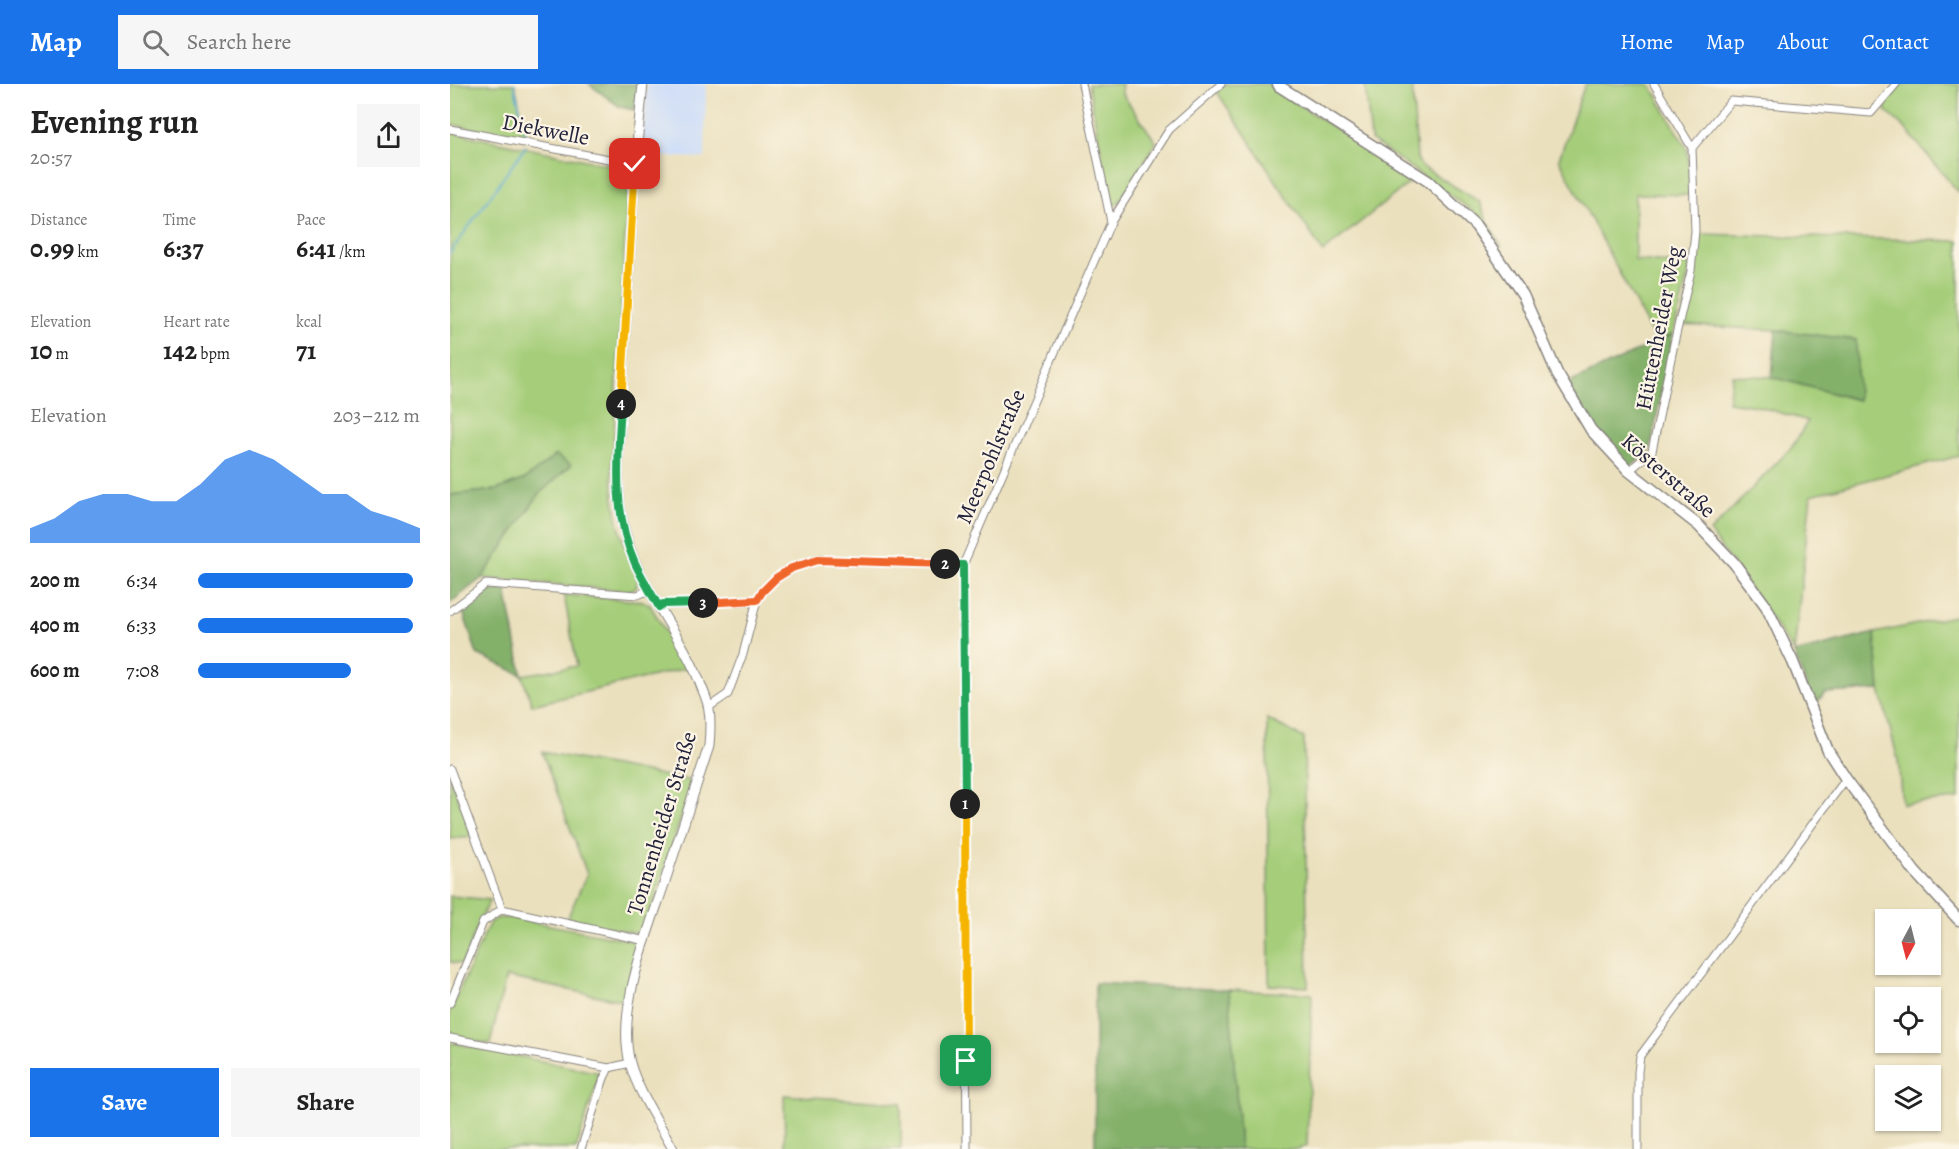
<!DOCTYPE html>
<html lang="en">
<head>
<meta charset="utf-8">
<style>
  :root { --surface:#fff; --page:#f6f6f6; --text:#222; --muted:#767676; --accent:#1a73e8 }
  body { margin:0; font-family:Alegreya,serif; background:var(--page); color:var(--text); height:100vh; display:flex; flex-direction:column; font-size:22px; white-space:nowrap }
  * { box-sizing:border-box; margin:0 }
  p { font-size:20px; color:var(--muted) }
  .icon { flex:none; width:33px; height:33px; fill:none; stroke:currentColor; stroke-width:2; stroke-linecap:round; stroke-linejoin:round }
  .map { position:relative; flex:1; overflow:hidden }
  .sheet { display:flex; flex-direction:column; background:var(--surface); width:450px }
  .sheet>* { flex:none }
  .needle { width:39px; rotate:187deg }
  .tools { position:absolute; left:1425px; top:825px; display:grid; gap:12px }
  .tools a { display:grid; place-items:center; width:66px; height:66px; border-radius:0px; background:var(--surface); box-shadow:0 2px 4px #0004; font-size:30px }
  .pin { position:absolute; display:grid; place-items:center; width:51px; height:51px; color:#fff; margin:-26px; border-radius:12px; box-shadow:0 3px 9px #0006 }
  .km { position:absolute; width:30px; height:30px; margin:-15px; border-radius:50%; background:#222; color:#fff; font-size:16px; line-height:30px; text-align:center }
  .round { display:grid; place-items:center; flex:none; width:63px; height:63px; border-radius:0px; background:var(--page) }
  .headline { display:flex; align-items:center; justify-content:space-between; height:102px; padding:0 30px }
  h1 { font-size:33px; font-weight:600; line-height:45px }
  .figures { display:grid; grid-template-columns:repeat(3,1fr); gap:9px; height:102px; padding:6px 30px }
  .figures div { display:grid; align-content:center }
  .figures b { font-size:26px; font-weight:600 }
  .figures small { font-size:16px; font-weight:400 }
  .figures p { font-size:16px }
  .chart { height:168px; padding:12px 30px }
  .chart p { display:flex; justify-content:space-between }
  .chart svg { width:100%; height:108px; margin-top:6px; fill:var(--accent); opacity:.7 }
  .primary-button { display:flex; gap:12px; margin-top:auto; padding:12px 30px }
  .primary-button a { flex:1; height:69px; border-radius:0px; background:var(--accent); color:#fff; font-size:24px; font-weight:600; line-height:69px; text-align:center }
  .primary-button a+a { background:var(--page); color:var(--text) }
  ul { padding:0 30px; list-style:none; font-size:20px }
  li { display:grid; grid-template-columns:96px 72px 1fr; align-items:center; height:45px }
  li i { height:15px; border-radius:8px; background:var(--accent) }
  header { display:flex; align-items:center; gap:36px; box-sizing:border-box; height:84px; padding:0 30px; background:var(--accent); color:#fff }
  header strong { font-size:28px }
  nav { display:flex; gap:33px; margin-inline-start:auto; font-size:21px }
  .search { width:420px; height:54px; background:var(--page); display:flex; align-items:center; gap:15px; box-sizing:border-box; padding:0 21px; border-radius:0px; color:var(--muted); font-size:22px }
  main { display:flex; flex:1; min-height:0 }
  .map>svg:first-child { display:block }
  .built { fill:#cadcf9 }
  .green { fill:#a6ce7a; stroke:#64785a; stroke-width:1.5 }
  .forest { fill:#84b16a; stroke:#536a52; stroke-width:1.5 }
  .lines { fill:none; stroke-linecap:round; stroke-linejoin:round }
  .stream { stroke:#4da4ca; stroke-width:2 }
  .minor-casing { stroke:#86817c; stroke-width:9 }
  .tertiary-casing { stroke:#86817c; stroke-width:11 }
  .secondary-casing { stroke:#86817c; stroke-width:13 }
  .minor { stroke:#fff; stroke-width:7 }
  .tertiary { stroke:#fff; stroke-width:9 }
  .secondary { stroke:#fff; stroke-width:10 }
  .split-1-casing { stroke:#fff; stroke-width:12 }
  .split-2-casing { stroke:#fff; stroke-width:12 }
  .split-3-casing { stroke:#fff; stroke-width:12 }
  .split-4-casing { stroke:#fff; stroke-width:12 }
  .split-5-casing { stroke:#fff; stroke-width:12 }
  .split-1 { stroke:#f5b400; stroke-width:8 }
  .split-2 { stroke:#22a559; stroke-width:8 }
  .split-3 { stroke:#f0652b; stroke-width:8 }
  .split-4 { stroke:#22a559; stroke-width:8 }
  .split-5 { stroke:#f5b400; stroke-width:8 }
  .labels { text-anchor:middle; stroke-width:4.5; stroke-linejoin:round; paint-order:stroke }
  .street-label { font-size:22px; fill:#22223b; stroke:#fcf5e5 }
</style>
</head>
<body>
<header>
<strong>Map</strong>
<div class="search"><svg class="icon" aria-label="search" viewBox="0 0 24 24"><circle cx="10" cy="10" r="6"/><path d="M15 15l6 6"/></svg>Search here</div>
<nav><a>Home</a><a>Map</a><a>About</a><a>Contact</a></nav>
</header>
<main>
<section class="sheet">
<div class="headline"><div><h1>Evening run</h1><p>20:57</p></div><a class="round"><svg class="icon" aria-label="share" viewBox="0 0 24 24"><path d="M12 15V3M7 8l5-5 5 5M5 13v7h14v-7"/></svg></a></div>
<div class="figures">
<div><p>Distance</p><b>0.99<small> km</small></b></div>
<div><p>Time</p><b>6:37</b></div>
<div><p>Pace</p><b>6:41<small> /km</small></b></div>
</div>
<div class="figures">
<div><p>Elevation</p><b>10<small> m</small></b></div>
<div><p>Heart rate</p><b>142<small> bpm</small></b></div>
<div><p>kcal</p><b>71</b></div>
</div>
<div class="chart"><p><span>Elevation</span>203–212 m</p>
<svg viewBox="0 0 160 44" preserveAspectRatio="none"><path d="M0 44V38L10 34L20 27L30 24L40 24L50 27L60 27L70 20L80 10L90 6L100 10L110 17L120 24L130 24L140 31L150 34L160 38V44z"/></svg>
</div>
<ul>
<li><b>200 m</b>6:34<i style="width:97%"></i></li>
<li><b>400 m</b>6:33<i style="width:97%"></i></li>
<li><b>600 m</b>7:08<i style="width:69%"></i></li>
</ul>
<div class="primary-button"><a>Save</a><a>Share</a></div>
</section>
<div class="map">
<svg width="1509" height="1065" viewBox="0 0 1509 1065">
  <rect width="100%" height="100%" fill="#fcf5e5"/>
  <filter id="ink" filterUnits="userSpaceOnUse"><feTurbulence type="fractalNoise" baseFrequency=".0167" numOctaves="2"/><feDisplacementMap in="SourceGraphic" scale="12" xChannelSelector="R" yChannelSelector="G"/><feConvolveMatrix kernelMatrix="1 2 1 2 8 2 1 2 1" color-interpolation-filters="sRGB"/></filter>
  <filter id="wash" filterUnits="userSpaceOnUse"><feTurbulence type="fractalNoise" baseFrequency=".008" numOctaves="4" result="noise"/><feDisplacementMap in="SourceGraphic" scale="24" xChannelSelector="R" yChannelSelector="G"/><feGaussianBlur stdDeviation="1.35" result="paint"/><feColorMatrix in="noise" values="0 0 0 0 0 0 0 0 0 0 0 0 0 0 0 0 0 1.4 0 .05"/><feComposite in="paint" operator="in"/></filter>
  <g filter="url(#wash)">
    <rect width="100%" height="100%" fill="#eae0bd"/>
    <!-- built -->
    <path class="built" d="M197,0H256L255,74L190,72Z"/>
    <!-- green -->
    <path class="green" d="M0,0H65L77,55L0,40Z
      M638,0H672L671,8L706,58L668,120H661Z
      M776,0H821L826,6L964,95L873,168L767,8Z
      M915,0H962L967,74L971,82L1030,118L1037,137L1052,163L1024,128L921,56Z
      M1135,0H1200L1237,65L1242,111L1185,110V176L1241,181L1223,250L1206,258L1109,75Z
      M1451,0H1509V109L1454,43L1437,28L1434,20Z
      M0,48L179,85L162,386C163,425 170,460 189,494L186,504L178,507L32,494L89,410L121,381L106,371L75,395L46,406L0,411Z
      M1250,150L1509,157V372L1361,411L1344,568L1260,448L1342,363L1358,337L1307,322L1278,318L1282,291L1322,293L1408,316L1406,256L1326,246L1230,241L1244,189Z
      M114,511L193,517L200,521L237,584L82,621L72,591L127,582Z
      M1509,531V715L1452,720L1448,676L1430,606L1425,549Z
      M817,635L854,654L858,903L819,901Z
      M92,668L243,697L193,851L117,835L137,790Z
      M0,693L23,753L0,755Z
      M0,812L40,816L30,836L12,880L0,878Z
      M48,834H62L190,858L174,917L56,893L40,960L0,952V927L40,838Z
      M779,906L862,910L857,1062L848,1065H790Z
      M4,959L150,989L126,1065H0V960Z
      M334,1011L451,1019V1065H335Z"/>
    <!-- forest -->
    <path class="forest" d="M139,0H187L185,26L170,23Z
      M1326,246L1406,256L1408,316L1322,293Z
      M1223,250L1200,366L1179,384L1143,345L1117,300Z
      M106,371L121,381L89,410L32,494L0,519V411L46,406L75,395Z
      M39,506H56L72,591L27,570L12,525Z
      M1425,549L1430,606L1375,609L1364,622L1344,569Z
      M645,899L779,906L790,1065H645Z"/>
    <g class="lines">
      <!-- stream -->
      <path class="stream" d="M64,0L77,55
        M0,169L76,62"/>
    </g>
  </g>
  <g filter="url(#ink)">
    <g class="lines">
      <defs>
        <path id="minor" d="M632,0L661,138
          M0,45L185,80
          M1242,64L1281,17L1421,29L1446,0
          M1179,387L1202,367L1225,255L1241,187L1245,147L1242,64L1204,0
          M209,523L213,521L307,516L312,508L326,494L342,484L367,476L513,481
          M0,527L36,500L188,511L199,506
          M259,623L278,610L293,570L307,516
          M0,685L52,825
          M0,919L33,838L52,825L196,857
          M0,954L159,984
          M131,1065L154,994L159,984L180,979
          M517,1065L513,481L661,138L719,46L771,0
          M1188,1065V988L1190,972L1396,695"/>
        <path id="tertiary" d="M193,0L185,80L169,356C166,398 168,439 185,478C204,522 236,559 252,604C255,611 258,618 259,626C261,638 260,650 259,662C244,707 230,752 215,797C198,849 166,925 180,979C188,1008 209,1039 223,1065"/>
        <path id="secondary" d="M828,0L829,2L978,97L1026,142L1073,211L1107,289L1141,346L1179,387L1249,442L1284,479L1316,522L1343,578L1378,667L1396,695L1465,788L1509,836"/>
      </defs>
      <!-- minor casing -->
      <use href="#minor" class="minor-casing"/>
      <!-- tertiary casing -->
      <use href="#tertiary" class="tertiary-casing"/>
      <!-- secondary casing -->
      <use href="#secondary" class="secondary-casing"/>
      <!-- minor -->
      <use href="#minor" class="minor"/>
      <!-- tertiary -->
      <use href="#tertiary" class="tertiary"/>
      <!-- secondary -->
      <use href="#secondary" class="secondary"/>
    </g>
  </g>
  <g class="lines" filter="url(#ink)">
    <defs>
      <path id="split-1" d="M515,720L516,977"/>
      <path id="split-2" d="M495,480L513,481L515,720"/>
      <path id="split-3" d="M253,519L307,516L312,508L326,494L342,484L367,476L495,480"/>
      <path id="split-4" d="M171,320C168,374 162,428 185,479C192,494 201,509 209,523L213,520L253,519"/>
      <path id="split-5" d="M171,320L185,80"/>
    </defs>
    <!-- split-1 casing -->
    <use href="#split-1" class="split-1-casing"/>
    <!-- split-2 casing -->
    <use href="#split-2" class="split-2-casing"/>
    <!-- split-3 casing -->
    <use href="#split-3" class="split-3-casing"/>
    <!-- split-4 casing -->
    <use href="#split-4" class="split-4-casing"/>
    <!-- split-5 casing -->
    <use href="#split-5" class="split-5-casing"/>
    <!-- split-1 -->
    <use href="#split-1" class="split-1"/>
    <!-- split-2 -->
    <use href="#split-2" class="split-2"/>
    <!-- split-3 -->
    <use href="#split-3" class="split-3"/>
    <!-- split-4 -->
    <use href="#split-4" class="split-4"/>
    <!-- split-5 -->
    <use href="#split-5" class="split-5"/>
  </g>
  <g class="labels">
    <!-- street labels -->
    <g class="street-label">
      <text transform="translate(96 45) rotate(11)" y="8">Diekwelle</text>
      <text transform="translate(1208 244) rotate(-79)" y="8">Hüttenheider Weg</text>
      <text transform="translate(540 372) rotate(-67)" y="8">Meerpohlstraße</text>
      <text transform="translate(1219 391) rotate(41)" y="8">Kösterstraße</text>
      <text transform="translate(211 739) rotate(-73)" y="8">Tonnenheider Straße</text>
    </g>
  </g>
</svg>
<div class="tools">
<a><svg class="needle" viewBox="-14 -14 28 28"><path d="M0-13l5 13h-10z" fill="#e53935"/><path d="M0 13l5-13h-10z" fill="#767676"/></svg></a>
<a><svg class="icon" aria-label="locate" viewBox="0 0 24 24"><circle cx="12" cy="12" r="6"/><path d="M12 2v4M12 18v4M2 12h4M18 12h4"/></svg></a>
<a><svg class="icon" aria-label="layers" viewBox="0 0 24 24"><path d="M12 4l9 5-9 5-9-5zM3 14l9 5 9-5"/></svg></a>
</div>
<div class="pin" style="left:516px;top:977px;background:#1e9e55"><svg class="icon" aria-label="arrive" viewBox="0 0 24 24"><path d="M6 21V4h12l-3 4 3 4H6"/></svg></div>
<div class="pin" style="left:185px;top:80px;background:#d93025"><svg class="icon" aria-label="check" viewBox="0 0 24 24"><path d="M5 12l5 5 9-10"/></svg></div>
<b class="km" style="left:515px;top:720px">1</b>
<b class="km" style="left:495px;top:480px">2</b>
<b class="km" style="left:253px;top:519px">3</b>
<b class="km" style="left:171px;top:320px">4</b>
</div>
</main>
</body>
</html>
